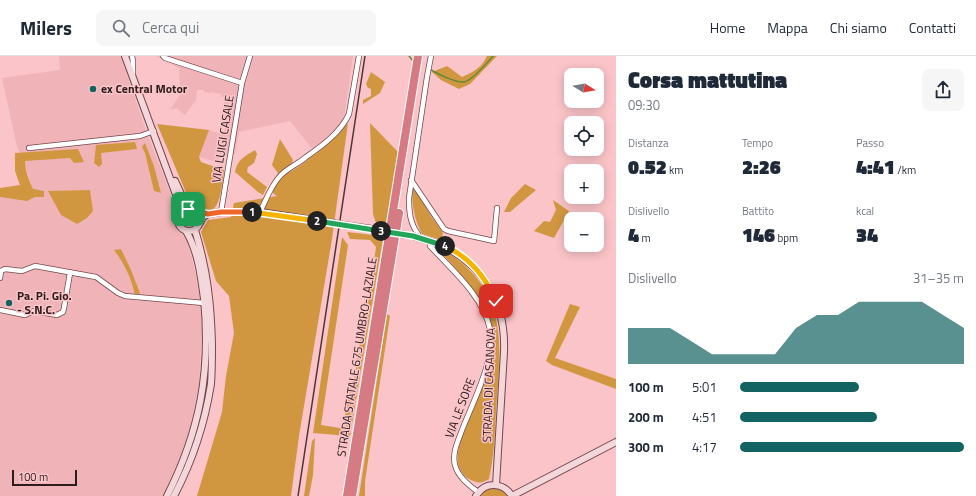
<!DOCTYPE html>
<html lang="it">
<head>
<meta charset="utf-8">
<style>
  :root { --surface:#fff; --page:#f6f6f7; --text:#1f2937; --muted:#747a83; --line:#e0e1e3; --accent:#136362 }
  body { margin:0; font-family:"Titillium Web",sans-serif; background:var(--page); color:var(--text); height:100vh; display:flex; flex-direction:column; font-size:15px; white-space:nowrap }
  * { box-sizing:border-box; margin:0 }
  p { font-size:13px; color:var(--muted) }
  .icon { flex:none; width:22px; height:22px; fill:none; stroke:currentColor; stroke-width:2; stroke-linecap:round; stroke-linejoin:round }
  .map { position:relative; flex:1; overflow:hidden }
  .details { display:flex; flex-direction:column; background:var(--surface); width:360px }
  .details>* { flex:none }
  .needle { width:26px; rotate:101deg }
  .fabs { position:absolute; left:564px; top:12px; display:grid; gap:8px }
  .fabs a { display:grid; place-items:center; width:40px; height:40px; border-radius:8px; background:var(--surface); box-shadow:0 2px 10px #0003; font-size:20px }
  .scale { position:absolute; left:12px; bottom:10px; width:65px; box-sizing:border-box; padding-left:4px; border:2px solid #2f1c1d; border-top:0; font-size:11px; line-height:14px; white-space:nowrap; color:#2f1c1d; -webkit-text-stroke:3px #fac4c8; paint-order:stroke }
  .pin { position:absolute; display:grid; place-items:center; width:34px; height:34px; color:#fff; margin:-17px; border-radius:8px; box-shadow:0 2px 6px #0006 }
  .km { position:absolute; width:20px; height:20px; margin:-10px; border-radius:50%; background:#222; color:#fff; font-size:11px; line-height:20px; text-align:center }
  .round { display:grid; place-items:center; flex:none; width:42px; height:42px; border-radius:8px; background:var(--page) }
  .overview { display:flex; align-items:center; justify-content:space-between; height:68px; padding:0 12px }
  h1 { font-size:22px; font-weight:800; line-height:30px }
  .stats { display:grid; grid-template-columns:repeat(3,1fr); gap:6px; height:68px; padding:4px 12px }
  .stats div { display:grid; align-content:center }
  .stats b { font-size:20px; font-weight:800 }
  .stats small { font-size:11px; font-weight:400 }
  .stats p { font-size:11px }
  .chart { height:112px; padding:8px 12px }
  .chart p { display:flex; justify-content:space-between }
  .chart svg { width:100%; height:72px; margin-top:4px; fill:var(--accent); opacity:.7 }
  ul { padding:0 12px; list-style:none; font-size:13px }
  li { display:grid; grid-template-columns:64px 48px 1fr; align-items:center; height:30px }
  li i { height:10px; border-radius:5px; background:var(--accent) }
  header { display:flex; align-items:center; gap:24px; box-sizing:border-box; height:56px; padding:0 20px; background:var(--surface); border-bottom:1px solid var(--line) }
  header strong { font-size:19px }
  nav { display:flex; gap:22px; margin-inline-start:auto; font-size:14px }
  .search { width:280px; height:36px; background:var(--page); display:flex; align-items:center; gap:10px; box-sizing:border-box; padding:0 14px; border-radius:8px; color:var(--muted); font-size:15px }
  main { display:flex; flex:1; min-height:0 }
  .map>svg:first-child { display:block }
  .built { fill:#f0b4b8 }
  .green { fill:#d19740 }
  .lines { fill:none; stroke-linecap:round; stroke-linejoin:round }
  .stream { stroke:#5f8934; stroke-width:1.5 }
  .street-casing { stroke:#75484c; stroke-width:6 }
  .secondary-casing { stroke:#75484c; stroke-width:8 }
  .highway-casing { stroke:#fff; stroke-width:10 }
  .street { stroke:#fff; stroke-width:4.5 }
  .secondary { stroke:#f3d7da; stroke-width:6 }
  .highway { stroke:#d67a83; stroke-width:8 }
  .rail { stroke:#4e3637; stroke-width:1.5 }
  .secondary-bridge-casing { stroke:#75484c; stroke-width:8; stroke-linecap:butt }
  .secondary-bridge { stroke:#f3d7da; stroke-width:6 }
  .split-1-casing { stroke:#fff; stroke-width:8 }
  .split-2-casing { stroke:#fff; stroke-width:8 }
  .split-3-casing { stroke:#fff; stroke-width:8 }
  .split-4-casing { stroke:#fff; stroke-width:8 }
  .split-5-casing { stroke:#fff; stroke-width:8 }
  .split-1 { stroke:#f0652b; stroke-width:5 }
  .split-2 { stroke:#f5b400; stroke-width:5 }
  .split-3 { stroke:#22a559; stroke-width:5 }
  .split-4 { stroke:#22a559; stroke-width:5 }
  .split-5 { stroke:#f5b400; stroke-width:5 }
  .poi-dot { fill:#136362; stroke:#fac4c8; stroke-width:1.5 }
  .labels { text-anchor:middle; stroke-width:3; stroke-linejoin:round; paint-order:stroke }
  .poi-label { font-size:12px; font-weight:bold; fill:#2f1c1d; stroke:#fac4c8; text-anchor:start }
  .street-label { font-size:12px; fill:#2f1c1d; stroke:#fac4c8 }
</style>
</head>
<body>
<header>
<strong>Milers</strong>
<div class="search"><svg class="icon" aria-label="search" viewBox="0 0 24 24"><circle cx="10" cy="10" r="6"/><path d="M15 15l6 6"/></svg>Cerca qui</div>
<nav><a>Home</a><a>Mappa</a><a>Chi siamo</a><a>Contatti</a></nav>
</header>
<main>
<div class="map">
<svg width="616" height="440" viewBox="0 0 616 440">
  <rect width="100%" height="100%" fill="#fac4c8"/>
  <!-- built -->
  <path class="built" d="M59,0H121L143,66L177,155L174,165L179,174L187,182L199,232L202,273L199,331L188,385L163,440H0V138L35,140L23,104L17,91L2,22L60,14Z
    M156,0H353L344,63L342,67L313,94L290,65L239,76L235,98L228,100L222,97L219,107L199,101L209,74L224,79L225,65L224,41H221V38L211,36L210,37L204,36V34H197L196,44L185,59L176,52L170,54L180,39L179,12Z"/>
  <!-- green -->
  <path class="green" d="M487,0H497L470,28L459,33L441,24L432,16L447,10L462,21C474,16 482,11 487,0Z
    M371,16L385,26L380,37L363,48V44L371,40V33L368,32L366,28Z
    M348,67L332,183L299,380L291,440H197L222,356L226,320L234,277L229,240L216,225L201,176L208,164L231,161L234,147L277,140L274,138L270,130L278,117L272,109L280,83L293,104L290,111V116C313,102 330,86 348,67Z
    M370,67L399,97L385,172L376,167L373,158Z
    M157,68L209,74L199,101L201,106L224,114C221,134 220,174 190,146Z
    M135,86L137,93L101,97L102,108L99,111L94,107L96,89Z
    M145,87L154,110L161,137L154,135L145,97L142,91Z
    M78,93L84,106L74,107L70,102L25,105C25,115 29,124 33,133L44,135V141H35L27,145L0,141V132L20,129L15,115V97Z
    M255,94L257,98L254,107L248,111L247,116L267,131L263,139L258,136L235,116C237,104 245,100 255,94Z
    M525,128L536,134L510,156H504L511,142Z
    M413,133L416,134L431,160L443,177L441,184L422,178C415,165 411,148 413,133Z
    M90,134L93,155L87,162L77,168L61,159L48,135Z
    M553,144L569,155L554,182L534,175L544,165L550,166L556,154Z
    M347,176L382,180L383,183L350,380L313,377L342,181L348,189L321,369L346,373L345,350L355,319L360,285L369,239L376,191L370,184L350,183Z
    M436,192C446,194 454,201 462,207C509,247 500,299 496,354C495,376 494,401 489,423C481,428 477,427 469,423C464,421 458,412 458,406C456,395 462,381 466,371C475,348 495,304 493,280C491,252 457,211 436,192Z
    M121,193L131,214L140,237L135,240C132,223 124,207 114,194Z
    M570,248L580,251L555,302L616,323V333L552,309L546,305Z
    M387,258L390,260L365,425V440H359Z
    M315,382L313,419L309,440H304L312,385Z
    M491,432L502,434L508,440H480L486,434Z"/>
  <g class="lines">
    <!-- stream -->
    <path class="stream" d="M409,0L414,6
      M431,14C438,18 456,27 464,26C472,25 487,7 493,0"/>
    <defs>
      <path id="street" d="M132,0L133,5V18
        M163,0L165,2L242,27L221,156
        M242,27L250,0
        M29,92L140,80L154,75
        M411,124L444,173L448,175L494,185L497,152
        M260,156C266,144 271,129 281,119C289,111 298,108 306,101C322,90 341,76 349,58L359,0
        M418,178C410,167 409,156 409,142L427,21L431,0
        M430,190C452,214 483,240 490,273C496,302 473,346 462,374C458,385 452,397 455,409C458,421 469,429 478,436
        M0,222L1,215L5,213L22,215L35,210L96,221L118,237L125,240L204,247
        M0,254L25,259L34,255L57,259L63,256L64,252L70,217"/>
      <path id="secondary" d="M125,0L182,155
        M175,125L188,153
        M178 164a11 11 0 1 1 22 0a11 11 0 1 1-22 0Z
        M200,167L203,161L208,158L221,156H260L332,167
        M350,170L379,174
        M439,188C484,208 506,247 504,296L496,429
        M167,440C200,375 211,315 204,243C201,220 198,195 186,175
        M174,440C192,406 205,366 211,328C212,315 212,301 212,288C211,247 207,213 195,174
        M476,440C485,425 503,426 512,440
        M512,440L616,386"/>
      <path id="highway" d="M347,440L418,0
        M352,440L399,157"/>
    </defs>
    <!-- street casing -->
    <use href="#street" class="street-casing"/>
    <!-- secondary casing -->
    <use href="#secondary" class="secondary-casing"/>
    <!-- highway casing -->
    <use href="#highway" class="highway-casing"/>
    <!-- street -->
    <use href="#street" class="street"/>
    <!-- secondary -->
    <use href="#secondary" class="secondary"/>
    <!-- highway -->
    <use href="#highway" class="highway"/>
    <!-- rail -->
    <path class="rail" d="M298,440L365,0"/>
    <defs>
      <path id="secondary-bridge" d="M332,167L350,170
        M379,174L406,179
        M413,180L439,188"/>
    </defs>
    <!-- secondary-bridge casing -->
    <use href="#secondary-bridge" class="secondary-bridge-casing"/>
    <!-- secondary-bridge -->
    <use href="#secondary-bridge" class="secondary-bridge"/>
  </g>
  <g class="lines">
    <defs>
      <path id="split-1" d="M188,153L208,158L221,156H252"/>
      <path id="split-2" d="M252,156L317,165"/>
      <path id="split-3" d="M317,165L381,175"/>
      <path id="split-4" d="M381,175L413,180L445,190"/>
      <path id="split-5" d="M445,190C469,201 486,222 496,245"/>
    </defs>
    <!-- split-1 casing -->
    <use href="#split-1" class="split-1-casing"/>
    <!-- split-2 casing -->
    <use href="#split-2" class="split-2-casing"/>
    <!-- split-3 casing -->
    <use href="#split-3" class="split-3-casing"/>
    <!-- split-4 casing -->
    <use href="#split-4" class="split-4-casing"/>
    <!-- split-5 casing -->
    <use href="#split-5" class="split-5-casing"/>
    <!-- split-1 -->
    <use href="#split-1" class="split-1"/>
    <!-- split-2 -->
    <use href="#split-2" class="split-2"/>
    <!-- split-3 -->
    <use href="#split-3" class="split-3"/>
    <!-- split-4 -->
    <use href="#split-4" class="split-4"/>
    <!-- split-5 -->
    <use href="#split-5" class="split-5"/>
  </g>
  <!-- markers -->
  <g class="poi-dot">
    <circle cx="93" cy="33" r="4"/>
    <circle cx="9" cy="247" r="4"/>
  </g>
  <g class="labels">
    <!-- poi labels -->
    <g class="poi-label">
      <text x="101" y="37">ex Central Motor</text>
      <text x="17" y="244">Pa. Pi. Gio.<tspan x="17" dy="14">- S.N.C.</tspan></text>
    </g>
    <!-- street labels -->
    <g class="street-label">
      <text transform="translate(223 83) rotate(-81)" y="4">VIA LUIGI CASALE</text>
      <text transform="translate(357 301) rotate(-81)" y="4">STRADA STATALE 675 UMBRO-LAZIALE</text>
      <text transform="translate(489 329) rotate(-88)" y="4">STRADA DI CASANOVA</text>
      <text transform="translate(460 352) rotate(-69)" y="4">VIA LE SORE</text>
    </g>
  </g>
</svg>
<div class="fabs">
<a><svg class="needle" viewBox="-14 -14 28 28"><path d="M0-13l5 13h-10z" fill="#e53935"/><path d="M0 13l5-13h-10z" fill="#747a83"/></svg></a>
<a><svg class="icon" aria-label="locate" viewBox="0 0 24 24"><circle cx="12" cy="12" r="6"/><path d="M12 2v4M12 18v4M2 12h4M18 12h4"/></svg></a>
<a>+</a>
<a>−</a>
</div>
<div class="scale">100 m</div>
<div class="pin" style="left:188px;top:153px;background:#1e9e55"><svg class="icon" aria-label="arrive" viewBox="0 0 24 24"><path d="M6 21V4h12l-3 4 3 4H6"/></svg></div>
<div class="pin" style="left:496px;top:245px;background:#d93025"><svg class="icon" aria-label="check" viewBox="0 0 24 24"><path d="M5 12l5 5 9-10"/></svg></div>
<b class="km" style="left:252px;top:156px">1</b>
<b class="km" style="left:317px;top:165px">2</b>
<b class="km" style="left:381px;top:175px">3</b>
<b class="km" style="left:445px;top:190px">4</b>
</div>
<section class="details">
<div class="overview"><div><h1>Corsa mattutina</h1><p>09:30</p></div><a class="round"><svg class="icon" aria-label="share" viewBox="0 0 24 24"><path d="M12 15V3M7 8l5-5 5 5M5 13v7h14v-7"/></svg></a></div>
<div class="stats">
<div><p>Distanza</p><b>0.52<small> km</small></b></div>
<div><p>Tempo</p><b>2:26</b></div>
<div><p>Passo</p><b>4:41<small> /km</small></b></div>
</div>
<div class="stats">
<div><p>Dislivello</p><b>4<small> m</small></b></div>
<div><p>Battito</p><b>146<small> bpm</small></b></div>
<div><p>kcal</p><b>34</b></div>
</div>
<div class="chart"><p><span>Dislivello</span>31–35 m</p>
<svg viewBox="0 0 160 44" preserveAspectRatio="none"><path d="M0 44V22L10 22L20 22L30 30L40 38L50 38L60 38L70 38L80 22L90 14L100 14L110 6L120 6L130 6L140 6L150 14L160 22V44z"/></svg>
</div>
<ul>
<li><b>100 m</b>5:01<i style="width:53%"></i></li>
<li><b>200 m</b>4:51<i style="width:61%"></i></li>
<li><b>300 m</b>4:17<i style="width:100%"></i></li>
</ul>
</section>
</main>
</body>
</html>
